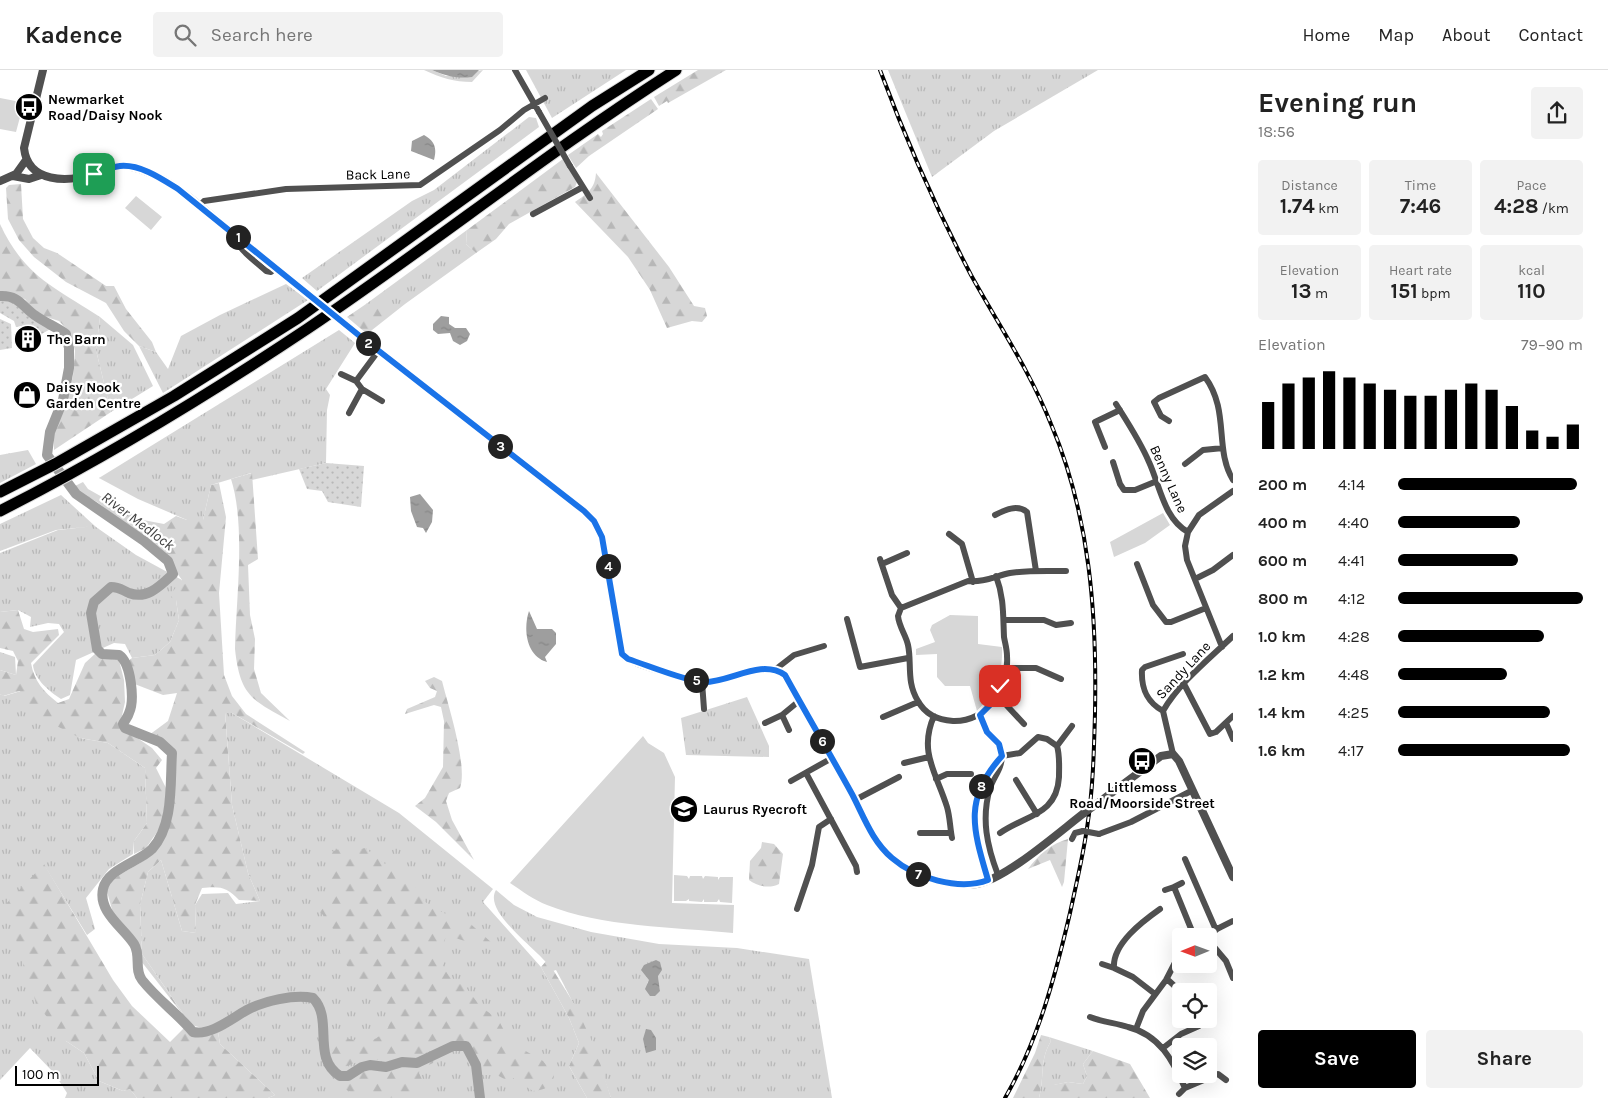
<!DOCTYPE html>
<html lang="en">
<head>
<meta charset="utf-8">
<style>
  :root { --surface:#fff; --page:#f2f2f2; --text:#222; --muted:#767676; --line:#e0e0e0; --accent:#000 }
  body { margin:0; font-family:Karla,sans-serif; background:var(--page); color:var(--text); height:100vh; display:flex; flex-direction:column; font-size:19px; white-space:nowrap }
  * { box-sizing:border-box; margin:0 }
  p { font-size:16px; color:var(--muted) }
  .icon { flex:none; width:28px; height:28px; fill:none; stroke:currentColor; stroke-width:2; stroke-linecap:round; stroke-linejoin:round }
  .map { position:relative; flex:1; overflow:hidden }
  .panel { display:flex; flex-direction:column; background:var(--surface); width:375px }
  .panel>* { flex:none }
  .needle { width:32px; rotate:269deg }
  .fabs { position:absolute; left:1172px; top:858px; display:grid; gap:10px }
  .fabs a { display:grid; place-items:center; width:45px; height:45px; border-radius:5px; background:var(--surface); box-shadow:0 5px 20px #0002; font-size:25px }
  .scale { position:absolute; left:15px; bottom:12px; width:84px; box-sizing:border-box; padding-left:5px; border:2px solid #000; border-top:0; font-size:14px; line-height:18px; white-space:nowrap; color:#000; -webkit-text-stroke:4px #fff; paint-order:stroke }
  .pin { position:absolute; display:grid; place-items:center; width:42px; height:42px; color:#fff; margin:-21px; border-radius:10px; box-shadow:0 2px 8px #0006 }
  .km { position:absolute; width:25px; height:25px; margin:-12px; border-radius:50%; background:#222; color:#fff; font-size:14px; line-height:25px; text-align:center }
  .round { display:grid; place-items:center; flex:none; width:52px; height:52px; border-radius:5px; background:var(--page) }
  .overview { display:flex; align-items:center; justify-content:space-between; height:85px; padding:0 25px }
  h1 { font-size:28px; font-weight:700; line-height:38px }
  .figures { display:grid; grid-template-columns:repeat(3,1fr); gap:8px; height:85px; padding:5px 25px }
  .figures div { display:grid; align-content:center; border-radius:5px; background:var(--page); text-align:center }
  .figures b { font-size:21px; font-weight:700 }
  .figures small { font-size:14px; font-weight:400 }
  .figures p { font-size:14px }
  .chart { height:140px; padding:10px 25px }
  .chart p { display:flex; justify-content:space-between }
  .chart svg { width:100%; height:90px; margin-top:5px; stroke:var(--accent); stroke-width:6 }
  .button { display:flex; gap:10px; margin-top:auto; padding:10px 25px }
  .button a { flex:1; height:58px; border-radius:5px; background:var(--accent); color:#fff; font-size:20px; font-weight:700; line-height:58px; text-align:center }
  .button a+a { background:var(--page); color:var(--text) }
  ul { padding:0 25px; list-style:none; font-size:16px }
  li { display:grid; grid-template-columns:80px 60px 1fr; align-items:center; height:38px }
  li i { height:12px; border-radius:6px; background:var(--accent) }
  header { display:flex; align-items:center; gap:30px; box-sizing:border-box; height:70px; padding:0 25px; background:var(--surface); border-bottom:1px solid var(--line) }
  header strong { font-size:24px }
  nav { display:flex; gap:28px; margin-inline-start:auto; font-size:18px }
  .search { width:350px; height:45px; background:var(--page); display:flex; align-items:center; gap:12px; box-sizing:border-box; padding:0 18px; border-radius:5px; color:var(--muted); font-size:19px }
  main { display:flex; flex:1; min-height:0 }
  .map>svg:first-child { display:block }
  .grass { fill:url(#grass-tufts); fill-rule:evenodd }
  .forest { fill:url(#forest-firs) }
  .park { fill:#d7d7d7 }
  .garden { fill:url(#garden-dots) }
  .water { fill:url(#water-ripples) }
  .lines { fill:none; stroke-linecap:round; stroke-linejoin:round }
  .river { stroke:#9e9e9e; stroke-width:10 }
  .motorway-casing { stroke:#dbdbdb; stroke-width:13 }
  .minor { stroke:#505050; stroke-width:6 }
  .tertiary { stroke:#505050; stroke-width:8 }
  .motorway { stroke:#000; stroke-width:11 }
  .rail-casing { stroke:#000; stroke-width:4 }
  .rail { stroke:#fff; stroke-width:2; stroke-dasharray:5.5; stroke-linecap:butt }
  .minor-bridge { stroke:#505050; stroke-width:6 }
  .tertiary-bridge { stroke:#505050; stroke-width:8 }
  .route-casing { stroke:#fff; stroke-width:10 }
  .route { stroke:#1a73e8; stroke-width:6 }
  .labels { text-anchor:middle; stroke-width:4.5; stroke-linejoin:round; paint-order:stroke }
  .poi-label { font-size:14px; font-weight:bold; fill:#000; stroke:#fff; text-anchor:start }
  .street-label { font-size:14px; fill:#000; stroke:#fff }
  .water-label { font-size:15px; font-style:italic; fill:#3f3f3f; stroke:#fff }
</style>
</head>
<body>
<header>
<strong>Kadence</strong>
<div class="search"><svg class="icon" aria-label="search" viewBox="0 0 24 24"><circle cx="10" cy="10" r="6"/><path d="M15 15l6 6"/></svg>Search here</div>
<nav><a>Home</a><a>Map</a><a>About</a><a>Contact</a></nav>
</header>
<main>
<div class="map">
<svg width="1233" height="1028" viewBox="0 0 1233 1028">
  <defs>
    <pattern id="grass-tufts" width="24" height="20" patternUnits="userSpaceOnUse" patternTransform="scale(1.25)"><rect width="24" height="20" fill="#d7d7d7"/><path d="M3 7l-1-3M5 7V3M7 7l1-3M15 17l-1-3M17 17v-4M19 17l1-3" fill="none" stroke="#b7b7b7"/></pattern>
    <pattern id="forest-firs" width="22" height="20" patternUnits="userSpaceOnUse" patternTransform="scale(1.25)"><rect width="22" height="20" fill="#d7d7d7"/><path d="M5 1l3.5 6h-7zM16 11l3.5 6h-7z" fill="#b7b7b7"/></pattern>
    <pattern id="garden-dots" width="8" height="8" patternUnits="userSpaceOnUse" patternTransform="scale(1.25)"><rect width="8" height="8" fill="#d7d7d7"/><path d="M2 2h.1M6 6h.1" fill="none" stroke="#b7b7b7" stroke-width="1.8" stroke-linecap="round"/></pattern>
    <pattern id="water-ripples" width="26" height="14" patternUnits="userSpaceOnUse" patternTransform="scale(1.25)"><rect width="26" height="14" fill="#9e9e9e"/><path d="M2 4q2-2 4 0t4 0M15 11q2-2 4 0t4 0" fill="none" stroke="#868686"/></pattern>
  </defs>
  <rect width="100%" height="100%" fill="#fff"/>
  <!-- grass -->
  <path class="grass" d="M424,0H432L446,6L483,0L472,12C454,12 441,8 424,0Z
    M526,0H626L552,48Z
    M888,0H1098L994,61L932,107Z
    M529,47L536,48L539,57L317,221L302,208L412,131L434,120Z
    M467,160L466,174L476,183L405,234H366Z
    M286,214L308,230L163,323L139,276L156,282L168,299L181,266L220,245Z
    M100,247L133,275L153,316L111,342L96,280Z
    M339,260L355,273L326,319L330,325L327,340L326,393L252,410L251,403L211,415L203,450H187L138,429L99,408Z
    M28,380L36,394L0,413V385Z
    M61,425L96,457L136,485L182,510L176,530L179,550L170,572L155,585L132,588L125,574L114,573L76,590L70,625L61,629C50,622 34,609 33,595L64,562L59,554L48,553L30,557L31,547L18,540L0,542V483L58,460L95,456L56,460L0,481V454Z
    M0,582L15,587L16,605L0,600Z
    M21,621L80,668L108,673L145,698L147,753L134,771L133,784L109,799L86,828L95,859L87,865L44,795L66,971L84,983L99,1011L123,1021L130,1019L137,1028H65L67,1023L54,1003L30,978L0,1010V624L4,626Z
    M747,627L769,676V687L686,685L681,648Z
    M225,642L232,643L399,743L493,819L483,832L541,897L569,948L579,973L569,996L587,1028H268L275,1025L220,974L218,962L191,955L142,884L140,835L148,802L161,790L182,861L196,863L195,835L202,824L228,823L236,834L260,831L248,803L232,735Z
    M496,820L514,835L537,847L591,862L659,874L737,878L809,889L832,1028H611C596,983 579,942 556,900L553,901C541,881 482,843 496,820ZM658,906L660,921L647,913Z
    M1049,967L1093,981L1083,994L1087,1006L1083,1014L1068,1012L1054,1015L1053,1028H1039C1045,1006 1039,991 1051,971Z"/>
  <!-- forest -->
  <path class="forest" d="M698,0H726L668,33L667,31L659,36L654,27Z
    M651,29L658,39L589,86L576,98L568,85L598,64L601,67L603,64L602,61Z
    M563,89L577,112L575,117L509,154L496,169L476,183L466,174L467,160Z
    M596,103L669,197L694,236L705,238L707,246L702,252L692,251L667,258L650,220L628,187L575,132C587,124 595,119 596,103Z
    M21,114L23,149L33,168L44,178L57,183L106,216H114L126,239L152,272L156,282L139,276L124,261L106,233L66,212L34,187L19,170L8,149L6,118L9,115Z
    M0,154C24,206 54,217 100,247L96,280L111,342L54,380V362L66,333L73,306L75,281L71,263L59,251L37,244L25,229L0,222Z
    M366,234H405L367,264L347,247Z
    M252,403L258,489L248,495L250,545L255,569L254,599L261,623L290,651C252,630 240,626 235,579C236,529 246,456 231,409Z
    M83,412L88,419L143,450L164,454L176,446L187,450H203L211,415L219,413L226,447L219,523L224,605L232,626L246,644L305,682L303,684L232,643H225L232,735L248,803L260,831L239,830C227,817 220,816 202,818L195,835L196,863L182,861L161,790L148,802L140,835L142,884L191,955L141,891L137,871L113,843L106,818C119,800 145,795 157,779C168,764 180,700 173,683C169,673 158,668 149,665L168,651L177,623L163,625L132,613L127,592L132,588L155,585L170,572L179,550L176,530L169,526L182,510L174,499L170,489L97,432L80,423L75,416Z
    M18,540L24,559L33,562L58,559L59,565L31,593C34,611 44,622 58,633L69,629L85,593L96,583L103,588L119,590L124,610L125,632L121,650L124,659L152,678L162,690L156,698L167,720L162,755L146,778L134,784V771L147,753L145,698L108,673L80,668L49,652L25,632L20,621L3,626L0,624V600L16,605L18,591L13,581L0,578V542Z
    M434,607L442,611C448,635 468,696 460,718L449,723L446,731L452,750L474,790L436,752L415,736L425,728L443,697L444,651L441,637L434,635L405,644L407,639L435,627L437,621L430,618L425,611Z
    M1068,769L1064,812L1062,817L1050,790L1028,799C1037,786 1052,773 1068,769Z
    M762,772L774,774L783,784L779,814C769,819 757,816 749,810L750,791L761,778Z
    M365,778L389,797L403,803L419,821L424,831L432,837L452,847L466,850L492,873L489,877H484L449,866L445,869L440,880L443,897L449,906L467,919L481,937L498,949L510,972L543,991L554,1005C553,1017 544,1020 533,1021L513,1008L508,1011L497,1005H482L477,987L465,971L453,972L413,988L362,990L342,998L336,997L327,986L343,968L367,972L377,968L388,958L390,947L387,940L369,924L341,888L339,873L330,852L320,842C328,827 333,833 325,814L332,806L328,789L331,782L339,779L347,782Z
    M44,794L113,910L132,936L170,972L184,958L196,967L218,962L220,974L275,1025L268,1028H137L130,1019L123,1021L99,1011L84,983L66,971L36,933L5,835Z
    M547,890L576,937L596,980L611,1028H587L569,996L579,973L569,948L541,897Z
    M1041,965L1049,967L1051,971C1039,991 1045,1006 1039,1028H1013L1035,983Z
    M1093,981L1130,994L1150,1028H1053V1015L1068,1012L1083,1014L1087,1006L1083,994Z
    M434,987L433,993L422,998L419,1003L425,1016L423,1020L414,1028C398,1028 357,1028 345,1019L344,1012L346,1009L366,1000L402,994L415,996Z"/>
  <!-- park -->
  <path class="park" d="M0,28L26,33L23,36L16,62L0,59Z
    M136,126L162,147L151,160L125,138Z
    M1163,443L1170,455L1145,473L1114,487L1110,472Z
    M950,545L978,546V574L1002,577C1003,603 996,622 977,641L970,616H945L937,607V584L916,585V579L935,572L930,560L932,555Z
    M643,666L648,673L664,683L675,707L672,833L734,835L733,863C674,857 601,857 547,835C534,830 522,821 510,813Z
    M674,805L687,806L689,809L690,806H702L703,809L705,806L718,807V810L720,807H733L732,833L720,832L719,829L717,832H704V829L702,832L689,831V829L686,831H674Z"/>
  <!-- garden -->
  <path class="garden" d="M0,229L14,232L37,249L54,257L38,266L33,261L20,270L18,267L23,263L21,256L16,257L14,251L0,243Z
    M0,249L11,254L12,278L0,280Z
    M326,393L364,396L361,437L328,432L322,421L307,419L299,399Z"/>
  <!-- water -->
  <path class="water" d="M432,0H479L472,7C457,9 446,6 432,0Z
    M424,65C435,71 437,78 434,90L411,81L412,71Z
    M441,246L449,247V254L455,258H466L470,264L467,271L460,275L453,271L450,263L438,264L433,260V254Z
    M420,424L433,440L432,452L426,463L423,458L417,457L411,441L410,427Z
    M529,541L537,559H552L556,563V574L545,587L547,592C526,586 523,559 529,541Z
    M656,890L660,892L662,900L658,906L660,921L655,926H650L645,919L649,910L641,900L644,895Z
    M646,959L651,960L656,968V980L646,983L643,969Z"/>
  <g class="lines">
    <!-- river -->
    <path class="river" d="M0,226C20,225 23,238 36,246C46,253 56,257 66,264L69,278V298L63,330L50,362L47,385L76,424L144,471L168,491L173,504C160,516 147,530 129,523C122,520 119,517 111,517L94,532L91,543L97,579L102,584L119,585C131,593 135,630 129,643C128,647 125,650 123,654L125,658L160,672L172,683C170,713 174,755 152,779C139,792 107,799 103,819C98,842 123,857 134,874C141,885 134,900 142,910C157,929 177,943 193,962C211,966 232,948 247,940C264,931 294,924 313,928C334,949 311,988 340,1006H348L362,997L370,995L386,997L402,992L417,993L453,976H466L476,995L480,1028"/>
    <defs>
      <path id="motorway" d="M0,422L55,394L174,326L298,248L592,36L649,0
        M0,441C106,387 208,325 307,259C432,175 549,81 676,0"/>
    </defs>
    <!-- motorway casing -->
    <use href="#motorway" class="motorway-casing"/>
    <!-- minor -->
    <path class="minor" d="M515,0L539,42
      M570,96L590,128
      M199,136L204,131L286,119L420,115L500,60L524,40L545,28
      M533,144L583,117
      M235,165C236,179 257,192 266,201L271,202L276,198
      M341,304L356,311L379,280
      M362,319L382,331
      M1116,334C1128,353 1140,371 1149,392C1160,416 1164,449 1188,462L1185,476L1187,490L1222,577
      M349,343L362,319L356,311
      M1169,351L1161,346L1154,332L1159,328L1205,307C1230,341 1214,379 1233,410
      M1105,377L1095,352L1120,340
      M1113,392L1120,414L1124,420H1135L1157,411
      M1185,394L1203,380L1223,378
      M995,445C1005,440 1017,434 1027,442L1036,501
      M1188,462L1199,445L1233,421
      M949,464L962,474L973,512
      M880,489L892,525L901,538
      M882,494L907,483
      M1137,494L1153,535L1166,552H1171L1206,538
      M996,506C1004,527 1003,545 1004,567C1005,573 1007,579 1007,586C1009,618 987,652 953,651C938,650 925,644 918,631C906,612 912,593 908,575C906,565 899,557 898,546L901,538L968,511C982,513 996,506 1010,503C1029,500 1047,501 1066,501
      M1195,509L1213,500L1233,485
      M847,549L860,597L908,588
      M1005,550H1044L1056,555L1071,553
      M1006,598H1036L1061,609
      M776,599L794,585L824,576
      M702,612L704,639
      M1184,614L1210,664L1216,662L1233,646
      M997,625L1024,654
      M1163,641C1147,632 1141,619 1142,600L1145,597L1183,584
      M782,645L789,660
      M981,645C983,651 984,658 988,663C994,671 1002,674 1002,685C1002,699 994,706 990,718C981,749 987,776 998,805
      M934,646C918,682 937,704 947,737C950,747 950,758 952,768
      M883,647L918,632
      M765,653L782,645L799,631
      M1226,653L1233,669
      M1057,676L1072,656
      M1173,684L1163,641C1179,613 1209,589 1233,566
      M904,693L929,687
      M806,703L856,796L857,802
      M936,709L947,704H971
      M1016,710L1037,744
      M791,711L832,688
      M855,730L899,707
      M920,763H951
      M1000,763C1026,745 1057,745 1059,707C1059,696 1060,686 1057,676L1047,669L1038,667L1020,683L1002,686
      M1099,764L1131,752L1193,720
      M1072,769L1075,763L1083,761
      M1185,789L1216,860
      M987,810C974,761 964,728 1001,687
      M1174,817L1182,813
      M1165,820L1174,817L1194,866
      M797,839L812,795L819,757L831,749
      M1203,866L1233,851
      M1209,871L1226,891L1233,908
      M1102,894L1114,898
      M1167,909L1181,922
      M1155,924L1133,907L1114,898C1112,874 1143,851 1160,839
      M1090,947C1102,952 1116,953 1128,957C1160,965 1173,991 1185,1018
      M1136,959L1143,941L1166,910L1181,881
      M1163,978L1181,964L1199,956L1195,949
      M1179,1024L1185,1018L1218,1004L1226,1010"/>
    <!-- tertiary -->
    <path class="tertiary" d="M43,0L24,78C28,114 68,112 94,104C105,101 116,94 128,96C168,104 200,136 230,161C250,178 271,195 292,211
      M13,106L29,109L41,105
      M0,111L16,104L26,90
      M361,267L584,441L594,451L602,467L622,584L625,587C635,594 692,611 703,612C730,612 760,588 785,605C807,645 830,684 852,724C864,747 872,771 892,788C910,804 953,818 977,814C1006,809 1059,762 1084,743
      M1098,733L1161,686L1173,684L1179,691L1233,807"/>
    <!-- motorway -->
    <use href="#motorway" class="motorway"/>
    <defs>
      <path id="rail" d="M880,0C906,70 936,138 971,205C998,254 1030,301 1051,354C1090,446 1097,544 1095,643C1094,681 1093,720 1087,758C1083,786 1076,815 1070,843C1055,907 1038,971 1005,1028"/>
    </defs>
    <!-- rail casing -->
    <use href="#rail" class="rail-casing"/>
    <!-- rail -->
    <use href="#rail" class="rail"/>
    <!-- minor-bridge -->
    <path class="minor-bridge" d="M539,42L570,96
      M1083,761L1099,764"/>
    <!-- tertiary-bridge -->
    <path class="tertiary-bridge" d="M292,211L361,267
      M1084,743L1098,733"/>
  </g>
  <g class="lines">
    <defs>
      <path id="route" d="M94,104C102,101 111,97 120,96C140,94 162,109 178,119L361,267L584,441L594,451L602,467L622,584L628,589C647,595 685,611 703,612C730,613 760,588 785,605C807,645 830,684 852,724C864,747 872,771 892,788C915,808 959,821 988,810C973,759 963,729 1002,686L999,674L987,662L980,645L992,633L1000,616"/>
    </defs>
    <!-- route casing -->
    <use href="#route" class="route-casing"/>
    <!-- route -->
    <use href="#route" class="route"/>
  </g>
  <!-- icons -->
  <defs>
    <symbol id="bus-disc" viewBox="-11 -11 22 22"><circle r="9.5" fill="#000" stroke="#fff"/><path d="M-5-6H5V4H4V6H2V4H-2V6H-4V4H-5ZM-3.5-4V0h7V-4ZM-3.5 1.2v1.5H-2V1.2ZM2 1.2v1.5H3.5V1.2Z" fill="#fff"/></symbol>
    <symbol id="building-disc" viewBox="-11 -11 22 22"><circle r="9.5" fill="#000" stroke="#fff"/><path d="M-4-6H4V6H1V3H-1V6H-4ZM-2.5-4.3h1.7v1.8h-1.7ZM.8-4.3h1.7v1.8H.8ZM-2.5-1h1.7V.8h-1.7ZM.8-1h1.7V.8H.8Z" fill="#fff"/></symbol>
    <symbol id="shop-disc" viewBox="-11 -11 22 22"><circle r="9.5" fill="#000" stroke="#fff"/><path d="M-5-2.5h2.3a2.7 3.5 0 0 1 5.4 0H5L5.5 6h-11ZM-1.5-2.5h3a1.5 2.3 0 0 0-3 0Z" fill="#fff"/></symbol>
    <symbol id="school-disc" viewBox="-11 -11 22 22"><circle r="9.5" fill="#000" stroke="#fff"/><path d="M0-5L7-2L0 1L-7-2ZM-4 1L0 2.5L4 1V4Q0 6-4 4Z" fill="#fff"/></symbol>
  </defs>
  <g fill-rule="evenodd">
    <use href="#bus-disc" x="13" y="21" width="32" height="32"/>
    <use href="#building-disc" x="12" y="253" width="32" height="32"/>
    <use href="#shop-disc" x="11" y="309" width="32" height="32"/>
    <use href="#bus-disc" x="1126" y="675" width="32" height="32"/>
    <use href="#school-disc" x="668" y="723" width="32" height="32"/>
  </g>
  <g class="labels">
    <!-- poi labels -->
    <g class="poi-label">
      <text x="48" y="34">Newmarket<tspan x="48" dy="16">Road/Daisy Nook</tspan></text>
      <text x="47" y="274">The Barn</text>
      <text x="46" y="322">Daisy Nook<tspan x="46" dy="16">Garden Centre</tspan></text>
      <text x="1142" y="722" text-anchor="middle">Littlemoss<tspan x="1142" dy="16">Road/Moorside Street</tspan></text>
      <text x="703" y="744">Laurus Ryecroft</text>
    </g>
    <!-- street labels -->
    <g class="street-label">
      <text transform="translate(378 104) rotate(-1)" y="5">Back Lane</text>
      <text transform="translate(1169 409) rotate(66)" y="5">Benny Lane</text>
      <text transform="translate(1183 600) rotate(-47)" y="5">Sandy Lane</text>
    </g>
    <!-- water labels -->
    <g class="water-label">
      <text transform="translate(138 451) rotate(37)" y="5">River Medlock</text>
    </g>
  </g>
</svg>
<div class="fabs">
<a><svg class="needle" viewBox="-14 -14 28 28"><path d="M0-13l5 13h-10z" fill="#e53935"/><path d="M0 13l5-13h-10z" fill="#767676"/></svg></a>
<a><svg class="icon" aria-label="locate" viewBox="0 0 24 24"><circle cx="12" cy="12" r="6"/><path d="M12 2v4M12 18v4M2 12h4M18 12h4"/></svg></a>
<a><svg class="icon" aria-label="layers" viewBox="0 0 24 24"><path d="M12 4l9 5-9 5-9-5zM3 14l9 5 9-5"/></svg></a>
</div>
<div class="scale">100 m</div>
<div class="pin" style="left:94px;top:104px;background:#1e9e55"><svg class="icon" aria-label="arrive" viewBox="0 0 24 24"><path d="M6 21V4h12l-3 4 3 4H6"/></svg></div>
<div class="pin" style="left:1000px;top:616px;background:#d93025"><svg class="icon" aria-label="check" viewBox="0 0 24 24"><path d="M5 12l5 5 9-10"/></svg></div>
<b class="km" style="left:238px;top:167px">1</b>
<b class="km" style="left:368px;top:273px">2</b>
<b class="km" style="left:500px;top:376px">3</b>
<b class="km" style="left:608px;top:496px">4</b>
<b class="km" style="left:696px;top:610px">5</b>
<b class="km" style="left:822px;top:671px">6</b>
<b class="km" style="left:918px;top:804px">7</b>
<b class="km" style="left:981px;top:716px">8</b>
</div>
<section class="panel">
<div class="overview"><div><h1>Evening run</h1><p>18:56</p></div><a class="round"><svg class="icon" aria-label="share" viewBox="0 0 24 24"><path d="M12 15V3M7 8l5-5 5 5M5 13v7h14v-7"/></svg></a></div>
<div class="figures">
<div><p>Distance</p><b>1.74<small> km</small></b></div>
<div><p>Time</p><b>7:46</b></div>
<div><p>Pace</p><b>4:28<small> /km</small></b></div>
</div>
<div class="figures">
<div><p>Elevation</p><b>13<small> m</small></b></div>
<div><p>Heart rate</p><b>151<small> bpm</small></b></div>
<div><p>kcal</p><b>110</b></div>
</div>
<div class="chart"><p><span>Elevation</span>79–90 m</p>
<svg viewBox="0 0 160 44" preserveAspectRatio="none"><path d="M5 44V21M15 44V12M25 44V9M35 44V6M45 44V9M55 44V12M65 44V15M75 44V18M85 44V18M95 44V15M105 44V12M115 44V15M125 44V23M135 44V35M145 44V38M155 44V32"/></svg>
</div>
<ul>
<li><b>200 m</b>4:14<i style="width:97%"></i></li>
<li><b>400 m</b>4:40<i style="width:66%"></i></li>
<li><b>600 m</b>4:41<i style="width:65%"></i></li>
<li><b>800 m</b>4:12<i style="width:100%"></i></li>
<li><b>1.0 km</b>4:28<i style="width:79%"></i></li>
<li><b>1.2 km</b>4:48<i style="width:59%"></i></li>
<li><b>1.4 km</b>4:25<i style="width:82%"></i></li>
<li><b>1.6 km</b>4:17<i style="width:93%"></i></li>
</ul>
<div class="button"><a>Save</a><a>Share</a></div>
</section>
</main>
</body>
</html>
